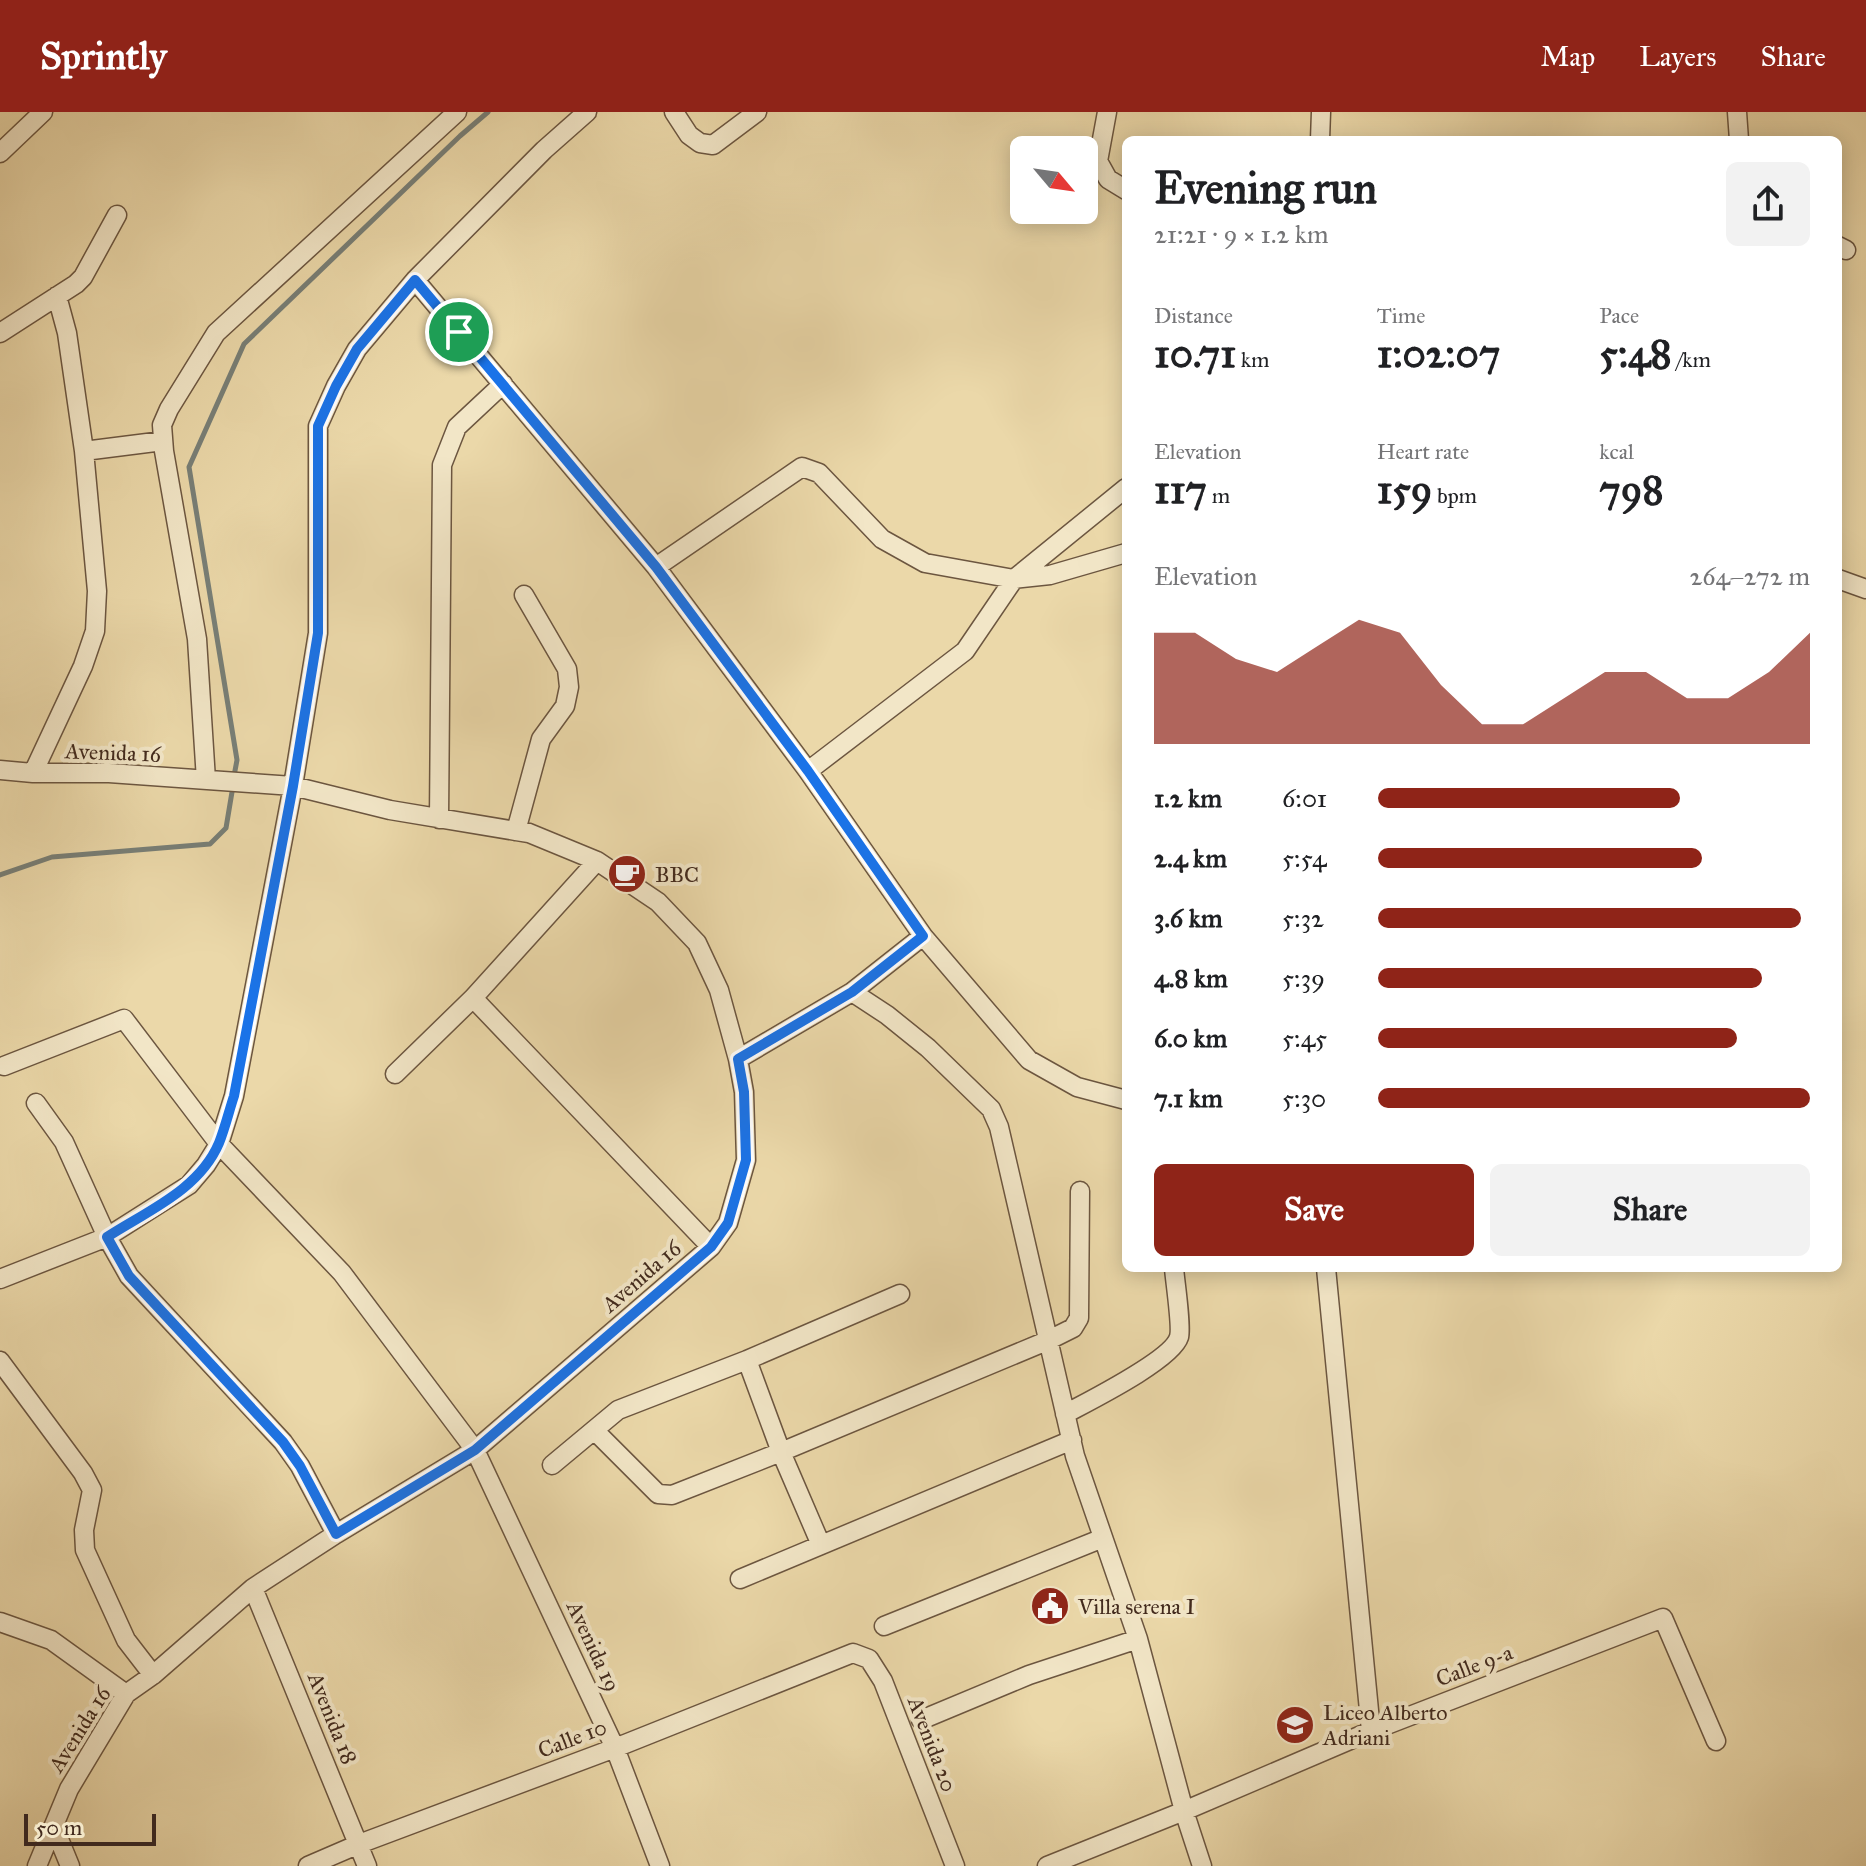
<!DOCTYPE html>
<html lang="en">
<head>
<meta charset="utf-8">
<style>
  :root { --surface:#fff; --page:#f2f2f2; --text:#202124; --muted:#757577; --accent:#8f2418 }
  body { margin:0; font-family:"IM FELL Great Primer",serif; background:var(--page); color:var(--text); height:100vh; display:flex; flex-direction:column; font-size:30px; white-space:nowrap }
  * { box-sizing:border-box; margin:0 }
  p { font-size:26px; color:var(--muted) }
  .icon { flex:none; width:44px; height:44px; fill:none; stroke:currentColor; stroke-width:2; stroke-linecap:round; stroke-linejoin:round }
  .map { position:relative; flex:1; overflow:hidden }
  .panel { position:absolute; left:1122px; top:24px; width:720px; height:1136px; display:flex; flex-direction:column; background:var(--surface); border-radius:12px; box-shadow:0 4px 20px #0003 }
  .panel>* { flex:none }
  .needle { width:52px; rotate:119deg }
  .tools { position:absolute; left:1010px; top:24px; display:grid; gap:16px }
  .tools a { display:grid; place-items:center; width:88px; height:88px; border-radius:12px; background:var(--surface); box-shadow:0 4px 20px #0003; font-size:40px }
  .scale { position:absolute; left:24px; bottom:20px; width:132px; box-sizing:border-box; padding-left:8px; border:4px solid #422a1d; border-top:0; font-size:22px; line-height:28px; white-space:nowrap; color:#422a1d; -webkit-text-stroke:6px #f2e6c7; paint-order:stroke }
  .pin { position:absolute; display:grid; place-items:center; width:68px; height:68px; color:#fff; margin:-34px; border:4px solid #fff; border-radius:50%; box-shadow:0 2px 8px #0007 }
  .round { display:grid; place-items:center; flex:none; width:84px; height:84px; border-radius:12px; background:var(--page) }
  .overview { display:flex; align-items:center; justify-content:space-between; height:136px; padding:0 32px }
  h1 { font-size:44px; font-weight:700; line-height:60px }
  .figures { display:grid; grid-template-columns:repeat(3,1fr); gap:12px; height:136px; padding:8px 32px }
  .figures div { display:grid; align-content:center }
  .figures b { font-size:40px; font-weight:700 }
  .figures small { font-size:22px; font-weight:400 }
  .figures p { font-size:22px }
  .chart { height:224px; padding:16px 32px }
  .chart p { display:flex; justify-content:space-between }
  .chart svg { width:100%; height:144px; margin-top:8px; fill:var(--accent); opacity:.7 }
  .primary-button { display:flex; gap:16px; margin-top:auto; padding:16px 32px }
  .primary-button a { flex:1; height:92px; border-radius:12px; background:var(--accent); color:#fff; font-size:32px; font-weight:700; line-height:92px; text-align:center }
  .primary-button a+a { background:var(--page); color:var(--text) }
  ul { padding:0 32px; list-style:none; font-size:26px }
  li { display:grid; grid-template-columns:128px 96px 1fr; align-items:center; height:60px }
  li i { height:20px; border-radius:10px; background:var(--accent) }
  header { display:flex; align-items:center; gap:48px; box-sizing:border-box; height:112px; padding:0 40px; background:var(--accent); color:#fff }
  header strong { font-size:38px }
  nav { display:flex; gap:44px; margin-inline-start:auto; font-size:28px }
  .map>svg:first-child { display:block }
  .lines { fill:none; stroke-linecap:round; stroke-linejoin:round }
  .stream { stroke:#787f77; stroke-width:5 }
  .street-casing { stroke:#6c5640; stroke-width:21 }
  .street { stroke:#f2e6c7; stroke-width:18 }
  .route-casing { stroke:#fff; stroke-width:16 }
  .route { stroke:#1a73e8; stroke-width:10 }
  .labels { text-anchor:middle; stroke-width:8; stroke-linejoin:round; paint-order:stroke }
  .street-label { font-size:22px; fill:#422a1d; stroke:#f2e6c7 }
  .poi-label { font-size:22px; fill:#422a1d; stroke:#f2e6c7; text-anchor:start }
</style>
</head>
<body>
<header>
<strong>Sprintly</strong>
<nav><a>Map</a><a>Layers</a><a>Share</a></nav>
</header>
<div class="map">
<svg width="1866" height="1754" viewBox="0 0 1866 1754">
  <rect width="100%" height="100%" fill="#ebd8a9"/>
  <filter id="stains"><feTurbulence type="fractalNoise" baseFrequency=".0025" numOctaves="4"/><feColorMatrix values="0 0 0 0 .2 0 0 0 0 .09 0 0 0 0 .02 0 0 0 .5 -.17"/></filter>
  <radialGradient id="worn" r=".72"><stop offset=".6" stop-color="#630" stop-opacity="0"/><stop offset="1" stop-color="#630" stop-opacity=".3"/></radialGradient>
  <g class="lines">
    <!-- stream -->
    <path class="stream" d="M234,664L237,648L189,355L244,232L460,24L488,0
      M0,763L52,745L210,732L226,716L233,674"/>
    <defs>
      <path id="street" d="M674,0L689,23L700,31L713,33L757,0
        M1107,0L1098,49L1108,67L1126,78
        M1737,0L1739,28
        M1320,28L1321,0
        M0,41L43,0
        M1838,134L1846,138
        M415,168L656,455L808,659L923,824L1029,948L1077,975L1126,988
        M0,221L76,172L83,165L117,103
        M84,339L163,329
        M656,455L802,355L819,361L882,427L925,451L1014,467L1050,463L1126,441
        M1838,467L1866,477
        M0,658L33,661H109L293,674L390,698L516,719L529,721L597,749L658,790L697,831L719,878L738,947L744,980L746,1048L728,1111L711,1135L475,1338L336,1422L253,1476L153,1563L126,1582L69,1677L37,1754
        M808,659L965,539L1014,467L1126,376
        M33,661L83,554L95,519L97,479L84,339L67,221L57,184
        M206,668L197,527L164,339L162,313L169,297L216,221L457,0
        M439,707L442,353L457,315L503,272
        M516,719L541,627L565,594L569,575L567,557L524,483
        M597,749L473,886L711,1135
        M852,880L923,824
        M738,947L852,880L887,903L928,936L991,997L999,1015L1075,1344L1138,1527L1184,1699L1202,1754
        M4,954L124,907L219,1032
        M395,962L473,886
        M36,991L64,1030L107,1125L129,1164L283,1330L300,1354L336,1422
        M219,1032L234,984L293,674L318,521V314L336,274L357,237L415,168L544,38L587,0
        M1326,1156L1371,1619
        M0,1167L107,1125L189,1073L206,1053L219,1032L342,1161L475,1338L615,1636L660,1754
        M747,1248L781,1340L821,1433
        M0,1249L83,1361L92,1378L84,1418L85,1438L126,1528L153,1563
        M1065,1302C1089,1289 1172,1248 1179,1225C1182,1215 1175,1169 1174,1156
        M594,1318L658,1382L672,1383L781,1340L1049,1228L1073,1216L1079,1206L1080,1079
        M552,1353L618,1298L747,1248L900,1182
        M740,1467L1072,1328
        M253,1476L367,1754
        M0,1510L51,1528L126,1582
        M884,1514L1103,1426
        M921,1608L1029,1563L1138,1527
        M54,1715L70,1754
        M308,1754L359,1732L615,1636L853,1541L869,1547L883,1569L955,1754
        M1047,1754L1184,1699L1371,1619L1663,1506L1716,1629"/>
    </defs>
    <!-- street casing -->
    <use href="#street" class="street-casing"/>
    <!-- street -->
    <use href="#street" class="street"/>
  </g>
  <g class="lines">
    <defs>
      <path id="route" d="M415,168L656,455L808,659L923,824L852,880L738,947L744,980L746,1048L728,1111L711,1135L475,1338L336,1422L300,1354L283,1330L129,1164L107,1125C147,1099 199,1078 219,1031C225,1016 229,999 234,984L293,674L318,521V314L336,274L357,237Z"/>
    </defs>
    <!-- route casing -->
    <use href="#route" class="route-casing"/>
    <!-- route -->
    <use href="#route" class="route"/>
  </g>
  <!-- icons -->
  <defs>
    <symbol id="cafe-disc" viewBox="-11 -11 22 22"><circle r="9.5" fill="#8f2418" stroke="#f2e6c7"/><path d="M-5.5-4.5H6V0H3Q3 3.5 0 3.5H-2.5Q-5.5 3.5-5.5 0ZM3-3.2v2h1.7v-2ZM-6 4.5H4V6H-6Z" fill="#fff"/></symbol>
    <symbol id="civic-disc" viewBox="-11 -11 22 22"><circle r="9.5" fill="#8f2418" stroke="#f2e6c7"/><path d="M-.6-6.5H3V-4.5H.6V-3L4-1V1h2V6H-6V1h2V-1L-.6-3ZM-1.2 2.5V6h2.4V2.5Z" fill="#fff"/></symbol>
    <symbol id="school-disc" viewBox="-11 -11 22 22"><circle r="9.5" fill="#8f2418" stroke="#f2e6c7"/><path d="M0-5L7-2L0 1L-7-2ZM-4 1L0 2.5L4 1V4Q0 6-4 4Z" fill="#fff"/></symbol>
  </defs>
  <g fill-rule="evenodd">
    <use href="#cafe-disc" x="605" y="740" width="44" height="44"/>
    <use href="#civic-disc" x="1028" y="1472" width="44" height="44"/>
    <use href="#school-disc" x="1273" y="1591" width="44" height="44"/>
  </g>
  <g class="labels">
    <!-- street labels -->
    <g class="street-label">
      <text transform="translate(113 640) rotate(2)" y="8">Avenida 16</text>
      <text transform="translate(641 1164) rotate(-41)" y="8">Avenida 16</text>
      <text transform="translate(594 1534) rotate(65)" y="8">Avenida 19</text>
      <text transform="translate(1474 1553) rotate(-21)" y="8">Calle 9-a</text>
      <text transform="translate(333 1606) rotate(68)" y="8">Avenida 18</text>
      <text transform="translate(79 1617) rotate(-58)" y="8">Avenida 16</text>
      <text transform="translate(572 1626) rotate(-21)" y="8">Calle 10</text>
      <text transform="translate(933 1632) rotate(69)" y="8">Avenida 20</text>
    </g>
    <!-- poi labels -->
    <g class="poi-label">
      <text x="655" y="770">BBC</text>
      <text x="1078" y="1502">Villa serena I</text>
      <text x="1323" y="1608">Liceo Alberto<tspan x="1323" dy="25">Adriani</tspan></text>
    </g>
  </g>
  <rect width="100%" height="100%" filter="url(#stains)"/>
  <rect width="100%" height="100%" fill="url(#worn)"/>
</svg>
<div class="tools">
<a><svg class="needle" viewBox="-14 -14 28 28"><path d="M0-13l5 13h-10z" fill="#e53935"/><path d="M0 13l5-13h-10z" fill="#757577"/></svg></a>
</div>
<div class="scale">50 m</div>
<div class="pin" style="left:459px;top:220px;background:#1e9e55"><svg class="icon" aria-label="arrive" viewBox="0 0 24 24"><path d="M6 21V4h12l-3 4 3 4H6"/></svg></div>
<section class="panel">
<div class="overview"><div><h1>Evening run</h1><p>21:21 · 9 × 1.2 km</p></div><a class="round"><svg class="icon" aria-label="share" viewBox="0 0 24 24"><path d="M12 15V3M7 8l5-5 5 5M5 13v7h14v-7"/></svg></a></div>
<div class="figures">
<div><p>Distance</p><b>10.71<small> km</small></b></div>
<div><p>Time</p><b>1:02:07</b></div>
<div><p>Pace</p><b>5:48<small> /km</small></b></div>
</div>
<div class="figures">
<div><p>Elevation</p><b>117<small> m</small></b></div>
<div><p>Heart rate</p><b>159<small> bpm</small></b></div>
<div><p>kcal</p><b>798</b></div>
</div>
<div class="chart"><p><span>Elevation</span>264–272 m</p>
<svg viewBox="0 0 160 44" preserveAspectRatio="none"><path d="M0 44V10L10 10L20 18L30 22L40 14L50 6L60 10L70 26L80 38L90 38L100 30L110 22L120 22L130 30L140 30L150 22L160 10V44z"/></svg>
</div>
<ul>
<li><b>1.2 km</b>6:01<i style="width:70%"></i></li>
<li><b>2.4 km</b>5:54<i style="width:75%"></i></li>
<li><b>3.6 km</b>5:32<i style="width:98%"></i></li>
<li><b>4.8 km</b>5:39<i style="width:89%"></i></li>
<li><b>6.0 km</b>5:45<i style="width:83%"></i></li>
<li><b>7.1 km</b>5:30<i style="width:100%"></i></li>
</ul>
<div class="primary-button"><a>Save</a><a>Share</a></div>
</section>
</div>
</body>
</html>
